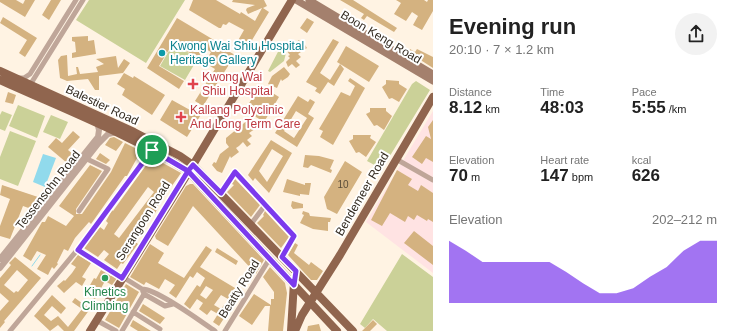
<!DOCTYPE html>
<html lang="en">
<head>
<meta charset="utf-8">
<style>
  :root { --surface:#fff; --page:#f2f2f2; --text:#222; --muted:#767676; --accent:#7c3aed }
  body { margin:0; font-family:Helvetica,sans-serif; background:var(--page); color:var(--text); height:100vh; display:flex; flex-direction:column; font-size:15px; white-space:nowrap }
  * { box-sizing:border-box; margin:0 }
  p { font-size:13px; color:var(--muted) }
  .icon { flex:none; width:22px; height:22px; fill:none; stroke:currentColor; stroke-width:2; stroke-linecap:round; stroke-linejoin:round }
  .map { position:relative; flex:1; overflow:hidden }
  .side { display:flex; flex-direction:column; background:var(--surface); width:300px }
  .side>* { flex:none }
  .pin { position:absolute; display:grid; place-items:center; width:34px; height:34px; color:#fff; margin:-17px; border:2px solid #fff; border-radius:50%; box-shadow:0 1px 4px #0007 }
  .round { display:grid; place-items:center; flex:none; width:42px; height:42px; border-radius:21px; background:var(--page) }
  .summary { display:flex; align-items:center; justify-content:space-between; height:68px; padding:0 16px }
  h1 { font-size:22px; font-weight:800; line-height:30px }
  .stats { display:grid; grid-template-columns:repeat(3,1fr); gap:6px; height:68px; padding:4px 16px }
  .stats div { display:grid; align-content:center }
  .stats b { font-size:17px; font-weight:800 }
  .stats small { font-size:11px; font-weight:400 }
  .stats p { font-size:11px }
  .chart { height:112px; padding:8px 16px }
  .chart p { display:flex; justify-content:space-between }
  .chart svg { width:100%; height:72px; margin-top:4px; fill:var(--accent); opacity:.7 }
  main { display:flex; flex:1; min-height:0 }
  .map>svg:first-child { display:block }
  .industrial { fill:#ffe3e3 }
  .green { fill:#cbd198 }
  .water { fill:#91daec }
  .lines { fill:none; stroke-linecap:round; stroke-linejoin:round }
  .stream { stroke:#91daec; stroke-width:1 }
  .building { fill:#d4b280; fill-rule:evenodd }
  .minor { stroke:#bfa699; stroke-width:5 }
  .tertiary { stroke:#bfa699; stroke-width:6 }
  .secondary { stroke:#a4806d; stroke-width:7 }
  .primary { stroke:#90654e; stroke-width:8 }
  .route-casing { stroke:#fff; stroke-width:8 }
  .route { stroke:#7c3aed; stroke-width:5 }
  .culture-dot { fill:#0f9aa8; stroke:#fff; stroke-width:1.5 }
  .health-dot { fill:#e0444e; stroke:#fff; stroke-width:1.5 }
  .leisure-dot { fill:#2e9e5b; stroke:#fff; stroke-width:1.5 }
  .labels { text-anchor:middle; stroke-width:4; stroke-linejoin:round; paint-order:stroke }
  .number-label { font-size:10px; fill:#5b4d39 }
  .street-label { font-size:12px; fill:#332b21; stroke:#fff }
  .culture-label { font-size:12px; fill:#0d838f; stroke:#fff; text-anchor:start }
  .health-label { font-size:12px; fill:#be3a42; stroke:#fff; text-anchor:start }
  .leisure-label { font-size:12px; fill:#27864d; stroke:#fff }
</style>
</head>
<body>
<main>
<div class="map">
<svg width="433" height="331" viewBox="0 0 433 331">
  <rect width="100%" height="100%" fill="#fff3e3"/>
  <!-- industrial -->
  <path class="industrial" d="M433,111V273L366,222Z"/>
  <!-- green -->
  <path class="green" d="M89,0H185L146,63L76,20Z
    M173,44L198,58L185,80L160,66Z
    M281,46L286,53L284,61L270,72L268,71Z
    M416,81L430,90L382,169L367,161L412,84Z
    M18,105L45,116L37,138L9,126Z
    M2,111L12,115L5,131L0,129V115Z
    M51,115L68,122L60,139L43,132Z
    M10,131L36,141L18,186L0,179V157Z
    M402,254L433,277V331H387L373,319L365,328L360,324Z"/>
  <!-- water -->
  <path class="water" d="M43,154L56,158L45,187L33,182Z"/>
  <g class="lines">
    <!-- stream -->
    <path class="stream" d="M32,266L40,255"/>
  </g>
  <!-- building -->
  <path class="building" d="M0,0H16L23,4L25,0H35L25,17L0,2Z
    M51,0H61L49,20L42,15Z
    M193,0H216L240,14L241,12L255,21L262,8L248,14L246,10L247,8L255,5L232,2L233,0H264L267,6L263,8L269,12L246,50L236,44L244,30L229,22L226,25L223,24L221,28H219L189,10Z
    M340,0H353L397,28L394,32L367,16L364,20L361,18L364,14Z
    M396,0H424L427,2L428,0H433V11L422,30L413,25L418,16L412,12L406,21L394,14L401,3Z
    M3,17L37,38L25,57L19,53L27,40L0,23Z
    M177,18L224,46L223,48L235,55L203,106L195,101L215,69L205,63L211,52L204,48L198,58L173,43L159,66L184,81L179,89L147,68Z
    M307,18L314,22L307,33L300,28Z
    M88,36V41L94,40L96,54L72,58V53L76,52L75,42L72,41V37Z
    M333,39L339,42L320,73L330,80L340,64L344,69L334,86L328,82L320,94L315,91L317,88L306,82Z
    M299,40L302,45H305L307,48L298,54L301,57L296,61L300,65L296,68L292,64L288,67L286,62L290,58L288,56L290,55L286,50Z
    M346,46L379,66L369,82L337,62Z
    M410,49L415,52L417,49L433,57V68L408,52Z
    M67,55L68,76L77,74L76,67H78L80,74L98,72L96,67L104,64L96,59L116,56L118,68L124,59L130,63L123,73L99,76V90H95L88,79L67,81L60,78L58,60L61,56Z
    M284,67L290,74L288,77L282,81L281,79L277,88L268,84L272,76Z
    M124,73L133,78L134,76L165,95L152,115L122,95L125,89L117,84Z
    M350,78L365,88L333,145L320,137L323,131L319,129L341,92L350,96L355,86L348,81Z
    M386,80L399,81V84L407,89L399,102L392,98L389,99L382,87L386,84Z
    M260,85L279,97L264,122L245,110Z
    M8,92L16,95L13,104L5,102Z
    M298,96L308,102L310,99L315,102L308,114L314,118L297,147L275,133ZM296,111L307,118L294,138L284,131Z
    M172,100L190,110L192,107L202,113L187,137L160,120Z
    M370,108H386V111L392,116L384,130L377,125L374,126L366,114L370,112Z
    M249,119L252,123L254,122L258,127L249,133L252,136L247,140L251,144L247,147L243,142L239,146L236,148L239,152L231,158L230,156L222,173L217,171L212,165L214,162L216,163L220,154L229,147L226,143V138Z
    M433,120V162L426,158L422,164L412,157L426,136L431,139L428,127Z
    M73,131L80,137L68,150L74,155L67,163L48,147L56,138L62,143Z
    M353,135H371L370,138L376,142L366,157L359,152L356,153L349,141L353,139Z
    M114,137L123,142L116,151L105,145L110,138Z
    M271,140L292,153L269,193L255,178L253,181L248,175ZM272,149L283,156L267,182L259,171Z
    M125,143L141,151L127,176H125L91,224L89,222L75,238L68,251L64,249L57,263L58,264L54,269L52,267L48,275L37,269L46,255L37,251L31,261L23,256L42,222H45L48,216L66,226L74,216L59,206L90,165L102,171L76,209V214H82L111,172Z
    M100,153L110,160L106,164L96,159Z
    M305,155L319,156L334,160L330,169L332,170L331,173L311,165L308,168L303,167Z
    M152,157L181,173L157,207L158,208L155,213L150,219L148,217L140,228L142,230L134,241L138,244L123,264L121,263L117,269L104,260L109,254L104,250L98,257L84,248L100,227L104,230L108,223L106,221L112,210L113,211ZM148,187L154,192L119,238L114,234Z
    M345,161L362,172L337,214L327,209L324,197Z
    M397,170L412,179L408,185L418,191L421,185L433,193V222L428,219L427,221L417,215L414,220L408,216L405,222L390,213L382,226L371,220Z
    M235,179L260,205L251,217L227,192L234,185L232,184Z
    M287,179L305,185V183H311L309,195L300,194V196L283,192Z
    M190,184H193L264,260L256,274L193,206L168,246L156,239L155,236L186,186Z
    M2,185L38,197L34,210L23,206L10,239L0,236V226L10,199L0,195Z
    M292,201L303,204V208L293,209L291,206Z
    M265,211L289,237L281,248L257,223L264,216L263,215Z
    M303,211L309,213L310,216L331,218L330,222H328V231L313,229L300,223L304,215L302,214Z
    M414,231L433,246V265L404,243Z
    M295,243L298,245L294,253L309,265L311,262L323,271L317,280H311L288,255Z
    M150,244L164,253L158,263L184,278L206,246L212,250L200,267L235,288L228,299L221,295L214,305L221,309L224,305L230,309L219,326L213,322L218,314L211,310L207,315L199,309L203,303L197,299L190,309L184,304L197,285L200,287L205,278L197,272L193,278L190,276L176,298L169,293L175,285L165,279L159,289L146,282L144,285L130,277ZM206,286L213,290L206,299L200,295Z
    M217,248L238,261L236,265L215,252Z
    M78,255L91,263L82,277L86,279L82,286L76,282L64,293L57,286L64,280L65,281L72,273L76,267L71,264Z
    M15,257L41,278L4,321L5,322L0,328V311L9,301L0,293V278L11,265L9,263ZM17,270L28,280L18,292L16,291L14,293L4,285Z
    M270,267L285,283L287,293L283,331H268L270,306H265L252,325L239,316L254,294L271,305V299H274V292L263,277Z
    M101,270L111,276L112,275L117,278L112,285L105,281L95,299L85,294L94,278L96,279Z
    M126,284L139,292L119,328L105,320Z
    M52,295L66,308L61,314L52,306L44,315L51,321L58,316L68,327L82,309L72,302L75,298L90,309L74,331H64L58,325L50,331L34,316Z
    M143,304L165,318L160,324L139,311Z
    M133,320L151,331H138L130,326Z
    M373,320L377,324L370,331H362Z
    M319,324L321,331H307L308,326Z"/>
  <g class="lines">
    <!-- minor -->
    <path class="minor" d="M18,78H24L30,74L76,0
      M30,85L83,0
      M396,159L433,180
      M221,193L235,173L294,236L282,257
      M79,211L108,169L87,159
      M251,224L266,204
      M78,249L142,289C157,289 200,321 215,331
      M144,294L165,306L173,304
      M133,312L160,329
      M96,320L116,331
      M10,331L78,249L152,150
      M122,331L144,294L142,289
      M225,331L270,258"/>
    <!-- tertiary -->
    <path class="tertiary" d="M0,259L98,137L99,130L97,122
      M0,268L98,144L108,134L117,132"/>
    <!-- secondary -->
    <path class="secondary" d="M296,0L433,81
      M309,0L433,74"/>
    <!-- primary -->
    <path class="primary" d="M0,71L134,132L180,156L193,165L353,331
      M0,80C64,109 129,134 188,171L337,331
      M90,331L193,165L292,0
      M291,331L294,282
      M295,331L302,315L340,255L433,97"/>
  </g>
  <g class="lines">
    <defs>
      <path id="route" d="M152,150L188,171L294,285L296,271L282,257L294,236L235,172L221,193L193,165L188,171L122,278L78,250L152,150"/>
    </defs>
    <!-- route casing -->
    <use href="#route" class="route-casing"/>
    <!-- route -->
    <use href="#route" class="route"/>
  </g>
  <!-- markers -->
  <circle class="culture-dot" cx="162" cy="53" r="4"/>
  <g class="health-dot">
    <path d="M191 78h4v4h4v4h-4v4h-4v-4h-4v-4h4z"/>
    <path d="M179 111h4v4h4v4h-4v4h-4v-4h-4v-4h4z"/>
  </g>
  <circle class="leisure-dot" cx="105" cy="278" r="4"/>
  <g class="labels">
    <!-- number labels -->
    <g class="number-label">
      <text x="343" y="188">10</text>
    </g>
    <!-- street labels -->
    <g class="street-label">
      <text transform="translate(381 37) rotate(31)" y="4">Boon Keng Road</text>
      <text transform="translate(102 105) rotate(25)" y="4">Balestier Road</text>
      <text transform="translate(48 190) rotate(-52)" y="4">Tessensohn Road</text>
      <text transform="translate(362 194) rotate(-60)" y="4">Bendemeer Road</text>
      <text transform="translate(143 221) rotate(-58)" y="4">Serangoon Road</text>
      <text transform="translate(239 289) rotate(-58)" y="4">Beatty Road</text>
    </g>
    <!-- culture labels -->
    <g class="culture-label">
      <text x="170" y="50">Kwong Wai Shiu Hospital<tspan x="170" dy="14">Heritage Gallery</tspan></text>
    </g>
    <!-- health labels -->
    <g class="health-label">
      <text x="202" y="81">Kwong Wai<tspan x="202" dy="14">Shiu Hospital</tspan></text>
      <text x="190" y="114">Kallang Polyclinic<tspan x="190" dy="14">And Long Term Care</tspan></text>
    </g>
    <!-- leisure labels -->
    <g class="leisure-label">
      <text x="105" y="296">Kinetics<tspan x="105" dy="14">Climbing</tspan></text>
    </g>
  </g>
</svg>
<div class="pin" style="left:152px;top:150px;background:#1e9e55"><svg class="icon" aria-label="arrive" viewBox="0 0 24 24"><path d="M6 21V4h12l-3 4 3 4H6"/></svg></div>
</div>
<section class="side">
<div class="summary"><div><h1>Evening run</h1><p>20:10 · 7 × 1.2 km</p></div><a class="round"><svg class="icon" aria-label="share" viewBox="0 0 24 24"><path d="M12 15V3M7 8l5-5 5 5M5 13v7h14v-7"/></svg></a></div>
<div class="stats">
<div><p>Distance</p><b>8.12<small> km</small></b></div>
<div><p>Time</p><b>48:03</b></div>
<div><p>Pace</p><b>5:55<small> /km</small></b></div>
</div>
<div class="stats">
<div><p>Elevation</p><b>70<small> m</small></b></div>
<div><p>Heart rate</p><b>147<small> bpm</small></b></div>
<div><p>kcal</p><b>626</b></div>
</div>
<div class="chart"><p><span>Elevation</span>202–212 m</p>
<svg viewBox="0 0 160 44" preserveAspectRatio="none"><path d="M0 44V6L10 12L20 19L30 19L40 19L50 19L60 19L70 25L80 32L90 38L100 38L110 35L120 28L130 22L140 12L150 6L160 6V44z"/></svg>
</div>
</section>
</main>
</body>
</html>
